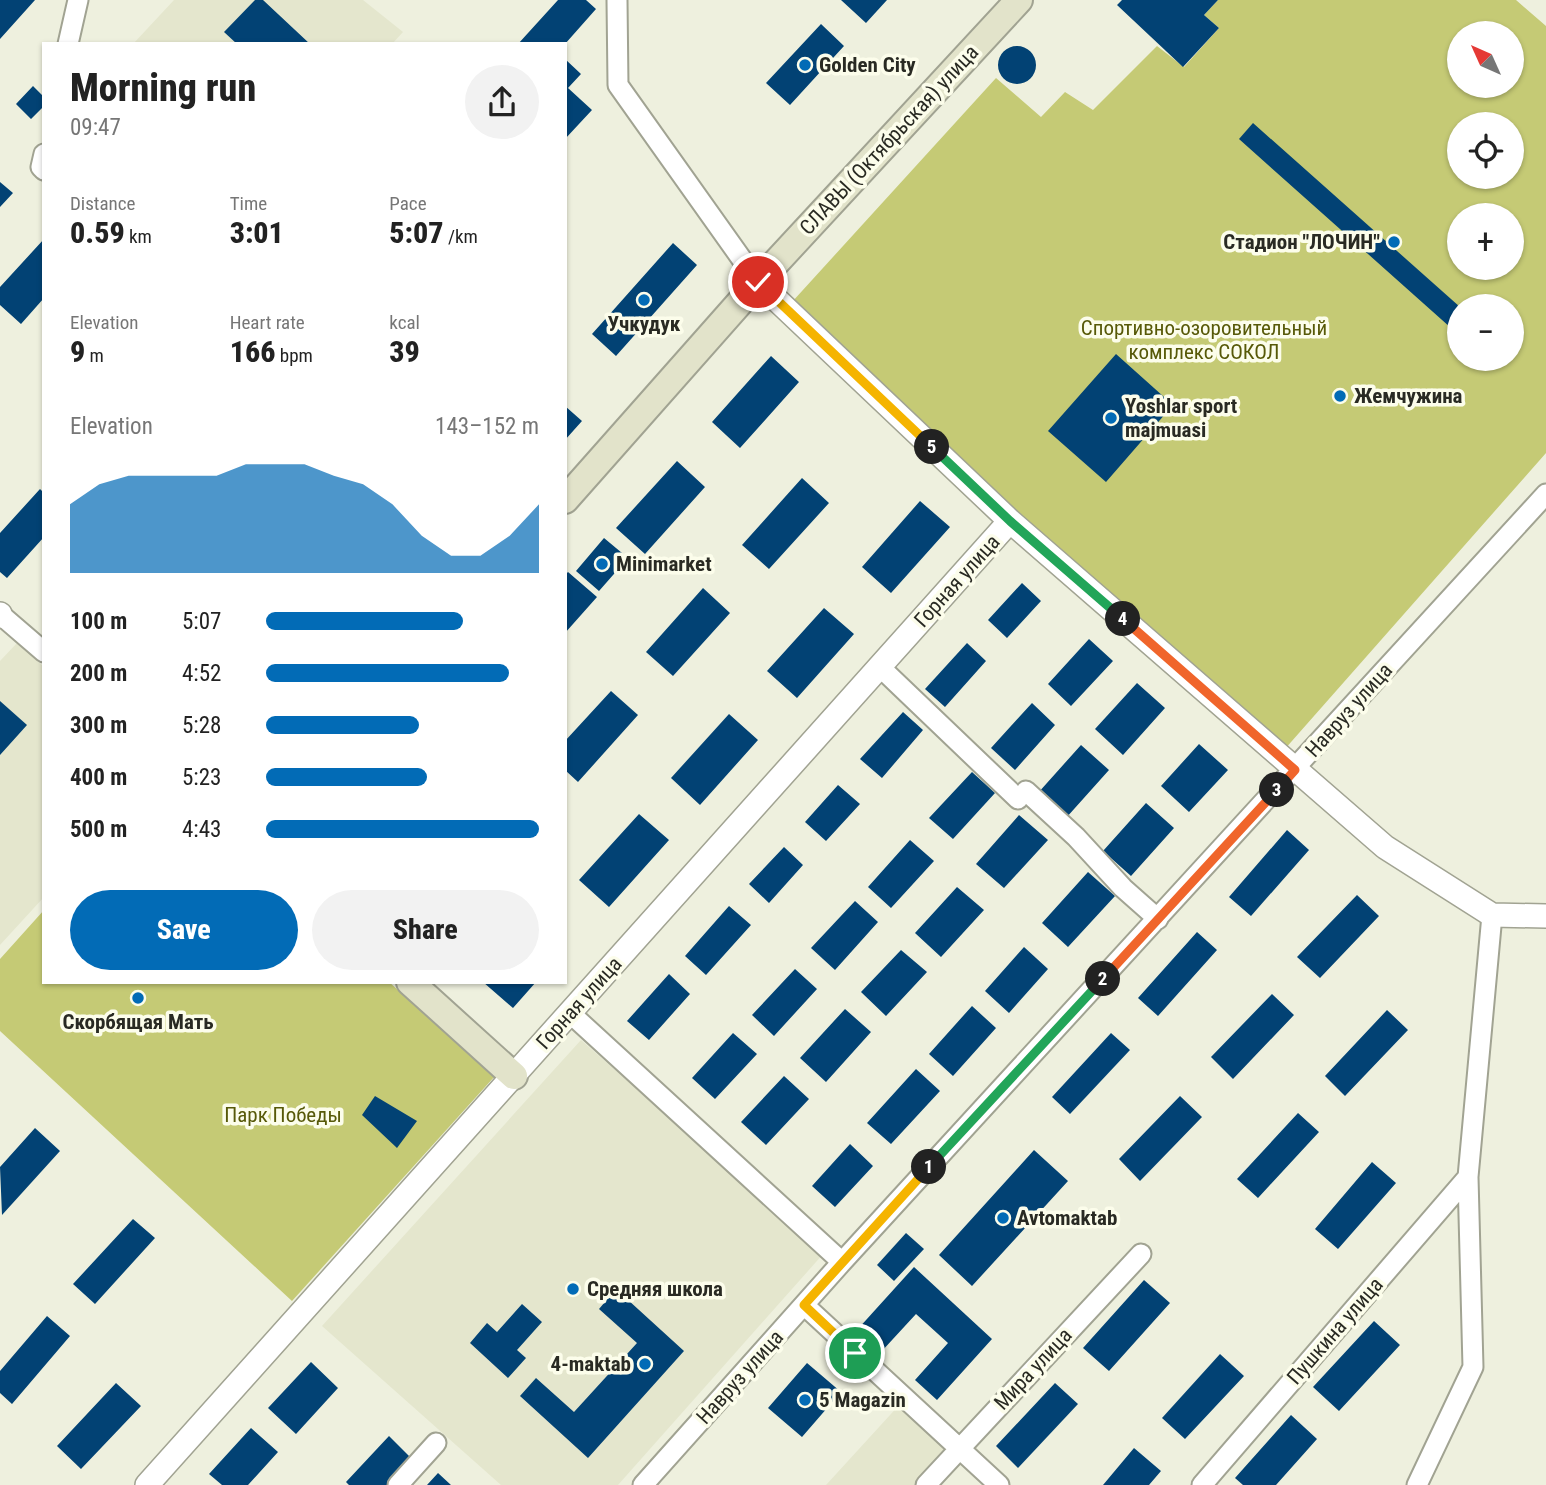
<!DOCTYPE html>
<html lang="en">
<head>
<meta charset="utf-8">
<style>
  :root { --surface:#fff; --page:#f2f2f2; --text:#222; --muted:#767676; --accent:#026bb6 }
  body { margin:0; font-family:"Roboto Condensed",sans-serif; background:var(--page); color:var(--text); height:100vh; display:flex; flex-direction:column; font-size:26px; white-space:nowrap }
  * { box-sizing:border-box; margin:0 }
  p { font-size:23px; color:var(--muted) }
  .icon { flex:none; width:38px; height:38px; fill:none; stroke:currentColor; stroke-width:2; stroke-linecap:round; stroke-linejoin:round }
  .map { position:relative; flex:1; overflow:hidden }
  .side { position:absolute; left:42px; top:42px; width:525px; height:942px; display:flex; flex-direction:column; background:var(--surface); border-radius:0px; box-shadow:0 2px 5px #0004 }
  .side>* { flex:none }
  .needle { width:46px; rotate:315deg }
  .fabs { position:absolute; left:1447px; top:21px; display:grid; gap:14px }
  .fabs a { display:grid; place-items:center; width:77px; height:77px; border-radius:50%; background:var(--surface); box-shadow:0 2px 5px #0004; font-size:35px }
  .pin { position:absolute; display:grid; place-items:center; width:60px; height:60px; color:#fff; margin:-30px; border:4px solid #fff; border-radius:50%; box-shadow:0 2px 7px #0007 }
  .km { position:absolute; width:35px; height:35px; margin:-18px; border-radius:50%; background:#222; color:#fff; font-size:19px; line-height:35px; text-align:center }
  .round { display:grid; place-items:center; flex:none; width:74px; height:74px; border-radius:37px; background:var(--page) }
  .headline { display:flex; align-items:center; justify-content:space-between; height:119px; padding:0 28px }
  h1 { font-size:38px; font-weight:800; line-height:52px }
  .figures { display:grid; grid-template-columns:repeat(3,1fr); gap:10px; height:119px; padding:7px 28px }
  .figures div { display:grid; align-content:center }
  .figures b { font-size:30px; font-weight:800 }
  .figures small { font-size:19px; font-weight:400 }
  .figures p { font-size:19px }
  .chart { height:196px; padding:14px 28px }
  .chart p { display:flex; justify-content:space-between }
  .chart svg { width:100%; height:126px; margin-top:7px; fill:var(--accent); opacity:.7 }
  .action { display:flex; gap:14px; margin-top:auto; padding:14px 28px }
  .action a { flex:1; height:80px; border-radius:42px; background:var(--accent); color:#fff; font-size:28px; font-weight:800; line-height:80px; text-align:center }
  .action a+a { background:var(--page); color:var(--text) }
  ul { padding:0 28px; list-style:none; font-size:23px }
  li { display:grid; grid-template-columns:112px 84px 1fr; align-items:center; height:52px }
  li i { height:18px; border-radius:9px; background:var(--accent) }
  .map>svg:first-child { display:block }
  .built { fill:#e4e6cd }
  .green { fill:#c5ca75; fill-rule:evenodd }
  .building { fill:#024274 }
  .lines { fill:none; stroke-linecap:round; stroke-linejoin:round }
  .minor-casing { stroke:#a1a392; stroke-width:23 }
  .tertiary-casing { stroke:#a1a392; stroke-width:26 }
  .secondary-casing { stroke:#a1a392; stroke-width:30 }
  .minor { stroke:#fff; stroke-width:19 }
  .tertiary { stroke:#fff; stroke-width:23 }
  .secondary { stroke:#e2e3ca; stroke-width:26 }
  .split-1-casing { stroke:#fff; stroke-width:14 }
  .split-2-casing { stroke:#fff; stroke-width:14 }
  .split-3-casing { stroke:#fff; stroke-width:14 }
  .split-4-casing { stroke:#fff; stroke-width:14 }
  .split-5-casing { stroke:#fff; stroke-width:14 }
  .split-6-casing { stroke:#fff; stroke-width:14 }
  .split-1 { stroke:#f5b400; stroke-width:9 }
  .split-2 { stroke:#22a559; stroke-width:9 }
  .split-3 { stroke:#f0652b; stroke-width:9 }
  .split-4 { stroke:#f0652b; stroke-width:9 }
  .split-5 { stroke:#22a559; stroke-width:9 }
  .split-6 { stroke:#f5b400; stroke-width:9 }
  .poi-dot { fill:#026bb6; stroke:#fcfdeb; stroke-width:2.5 }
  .labels { text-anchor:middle; stroke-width:7; stroke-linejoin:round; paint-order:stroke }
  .poi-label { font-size:21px; font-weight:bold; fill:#292a23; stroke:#fcfdeb; text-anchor:start }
  .street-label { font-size:21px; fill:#292a23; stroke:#fcfdeb }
  .park-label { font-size:21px; fill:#575908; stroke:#fcfdeb }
</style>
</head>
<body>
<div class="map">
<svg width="1546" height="1485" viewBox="0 0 1546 1485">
  <rect width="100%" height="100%" fill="#eef0de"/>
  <!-- built -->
  <path class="built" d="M174,0H363L403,32L392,44H133Z
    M17,643L44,667V897L0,945V661Z
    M581,1040L824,1253L618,1485H501L322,1326Z
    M901,1403L952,1450L920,1485H826Z"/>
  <!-- green -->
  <path class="green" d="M1218,0H1516L1546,26V453L1284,750L972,476L792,302L996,78L1041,117L1065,92L1093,110L1157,46L1184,67L1219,28L1204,15ZM1460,33H1512V86H1460ZM1460,124H1512V177H1460ZM1460,215H1512V268H1460ZM1460,306H1512V359H1460Z
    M44,910V982H389L495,1076L292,1301L0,1031V959Z"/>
  <!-- building -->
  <path class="building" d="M0,0H35L0,39Z
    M255,0H263L310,44H237L224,32Z
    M558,0H586L596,9L565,44H518Z
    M841,0H887L866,23Z
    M1122,0H1218L1204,15L1219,28L1183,67L1117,5Z
    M821,24L844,46L790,105L766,83Z
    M998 65a19 19 0 1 1 38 0a19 19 0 1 1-38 0Z
    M565,59L581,74L568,88L592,110L565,139Z
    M33,86L44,97V106L31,119L16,104Z
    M1253,123L1460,307V336L1239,139Z
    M0,182L13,193L0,207Z
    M44,239V298L21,324L0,305V287Z
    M673,243L697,265L616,356L592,334Z
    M1116,354L1173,405L1106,482L1048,431Z
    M771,356L799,382L740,448L712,422Z
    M565,406L582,421L565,440Z
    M677,461L705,487L645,554L616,528Z
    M802,478L829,503L769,569L742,545Z
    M40,489L44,493V537L7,578L0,572V533Z
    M920,501L950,527L891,593L862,567Z
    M604,538L628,558L599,591L576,571Z
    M568,572L597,597L565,633V575Z
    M1022,583L1041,601L1007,638L988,620Z
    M703,588L730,613L673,676L646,652Z
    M824,608L854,634L797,698L767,671Z
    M1089,639L1113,661L1071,706L1048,684Z
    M967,643L986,661L945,707L925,689Z
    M1137,683L1165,708L1123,755L1095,729Z
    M611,691L638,715L578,782L565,770V741Z
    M0,701L27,725L0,755Z
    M1032,703L1055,725L1015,770L991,748Z
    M903,712L923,730L882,778L860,759Z
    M729,714L758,740L700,805L671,778Z
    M1199,744L1228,770L1189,812L1161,786Z
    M1081,745L1109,770L1066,818L1038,793Z
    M972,772L995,793L953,839L929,818Z
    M838,785L860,804L826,841L805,822Z
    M1146,803L1174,828L1131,876L1103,851Z
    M639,814L669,840L609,907L579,880Z
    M1019,815L1048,840L1004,888L976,864Z
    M1287,830L1309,850L1251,916L1229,897Z
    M910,840L934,861L891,908L868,887Z
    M784,847L803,865L769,903L749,884Z
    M1088,872L1115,896L1068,947L1042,923Z
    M957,887L984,910L941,957L915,933Z
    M1357,895L1379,916L1320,978L1297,957Z
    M855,901L878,922L835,970L811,948Z
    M729,906L751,925L706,975L685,956Z
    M1197,932L1217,950L1158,1016L1138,998Z
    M1024,947L1048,969L1009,1013L985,991Z
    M901,950L927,972L886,1016L861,992Z
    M795,969L817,989L774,1036L752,1015Z
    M669,974L690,994L649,1040L627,1021Z
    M483,982H536L513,1008Z
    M1272,994L1294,1015L1233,1079L1211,1057Z
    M972,1006L996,1028L953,1076L929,1054Z
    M845,1009L871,1032L826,1082L800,1058Z
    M1387,1010L1408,1030L1345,1096L1325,1076Z
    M733,1033L757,1054L715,1099L692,1078Z
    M1111,1033L1130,1050L1070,1114L1052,1097Z
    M916,1069L940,1091L891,1144L867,1123Z
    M784,1076L809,1099L766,1145L741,1122Z
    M375,1096L417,1121L397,1148L362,1115Z
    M1180,1096L1202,1117L1140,1181L1119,1159Z
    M1298,1113L1319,1132L1258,1198L1237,1179Z
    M35,1128L60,1151L2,1215L0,1167Z
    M850,1144L873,1166L835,1207L812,1186Z
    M1034,1150L1068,1181L972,1286L939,1255Z
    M1372,1162L1396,1183L1338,1249L1315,1229Z
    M133,1219L155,1238L95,1304L73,1284Z
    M906,1233L924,1249L894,1281L877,1265Z
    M914,1267L992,1339L937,1400L915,1380L948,1343L916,1314L881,1352L857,1330Z
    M1144,1280L1170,1303L1109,1371L1083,1348Z
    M616,1289L684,1351L588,1458L520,1396L536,1378L574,1412L637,1343L599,1309Z
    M522,1304L542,1322L517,1350L526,1358L508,1378L470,1343L487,1323L497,1332Z
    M47,1316L70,1336L12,1404L0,1393V1371Z
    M1374,1321L1400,1345L1339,1411L1313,1387Z
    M1220,1354L1244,1376L1185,1439L1162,1418Z
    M311,1362L338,1388L296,1434L268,1408Z
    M807,1363L841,1392L802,1437L768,1408Z
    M116,1383L141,1406L81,1469L57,1446Z
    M1055,1383L1078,1404L1018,1468L996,1446Z
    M1291,1415L1317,1439L1276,1485H1243L1235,1478Z
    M251,1428L278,1452L248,1485H222L209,1474Z
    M389,1436L412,1459L388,1485H349L346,1482Z
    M1134,1448L1161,1471L1149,1485H1103Z
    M438,1473L451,1485H427Z"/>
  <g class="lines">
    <defs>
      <path id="minor" d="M617,0L618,85L758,282
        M68,44L78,0
        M44,154L41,167L44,170
        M1,615L44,652
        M880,667L1018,799
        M1026,791L1076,837L1123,888L1158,919
        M570,1013L842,1262
        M804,1305L999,1485
        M398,1485L436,1443
        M643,1485L842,1262L1546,494
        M926,1485L1141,1254
        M1202,1485L1468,1177
        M1417,1485L1473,1367L1468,1177L1492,915"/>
      <path id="tertiary" d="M758,282L1010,521L1385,847L1492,915L1546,916
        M0,614V616
        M147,1485L1010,521"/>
      <path id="secondary" d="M565,500L758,282L1019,0
        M410,982L514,1076"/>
    </defs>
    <!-- minor casing -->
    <use href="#minor" class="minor-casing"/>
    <!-- tertiary casing -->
    <use href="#tertiary" class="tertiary-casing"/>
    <!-- secondary casing -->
    <use href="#secondary" class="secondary-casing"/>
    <!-- minor -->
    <use href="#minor" class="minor"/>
    <!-- tertiary -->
    <use href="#tertiary" class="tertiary"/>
    <!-- secondary -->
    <use href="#secondary" class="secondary"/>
  </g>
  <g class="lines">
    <defs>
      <path id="split-1" d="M855,1353L804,1305L929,1167"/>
      <path id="split-2" d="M929,1167L1103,979"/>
      <path id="split-3" d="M1103,979L1277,790"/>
      <path id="split-4" d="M1123,619L1295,770L1277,790"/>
      <path id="split-5" d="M932,447L1010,521L1123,619"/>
      <path id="split-6" d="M758,282L932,447"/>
    </defs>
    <!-- split-1 casing -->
    <use href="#split-1" class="split-1-casing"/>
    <!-- split-2 casing -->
    <use href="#split-2" class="split-2-casing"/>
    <!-- split-3 casing -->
    <use href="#split-3" class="split-3-casing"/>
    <!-- split-4 casing -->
    <use href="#split-4" class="split-4-casing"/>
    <!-- split-5 casing -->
    <use href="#split-5" class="split-5-casing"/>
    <!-- split-6 casing -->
    <use href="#split-6" class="split-6-casing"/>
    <!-- split-1 -->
    <use href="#split-1" class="split-1"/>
    <!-- split-2 -->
    <use href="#split-2" class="split-2"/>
    <!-- split-3 -->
    <use href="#split-3" class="split-3"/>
    <!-- split-4 -->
    <use href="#split-4" class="split-4"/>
    <!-- split-5 -->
    <use href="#split-5" class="split-5"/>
    <!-- split-6 -->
    <use href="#split-6" class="split-6"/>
  </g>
  <!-- markers -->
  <g class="poi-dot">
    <circle cx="805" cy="65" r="7"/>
    <circle cx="1394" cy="242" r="7"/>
    <circle cx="644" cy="300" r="7"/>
    <circle cx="1340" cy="396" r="7"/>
    <circle cx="1111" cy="418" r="7"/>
    <circle cx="602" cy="564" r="7"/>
    <circle cx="138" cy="998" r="7"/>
    <circle cx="1003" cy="1218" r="7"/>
    <circle cx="573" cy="1289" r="7"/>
    <circle cx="645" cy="1364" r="7"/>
    <circle cx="805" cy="1400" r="7"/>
  </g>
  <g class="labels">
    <!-- poi labels -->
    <g class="poi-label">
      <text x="819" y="72">Golden City</text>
      <text x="1380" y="249" text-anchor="end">Стадион "ЛОЧИН"</text>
      <text x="644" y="331" text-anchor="middle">Учкудук</text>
      <text x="1354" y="403">Жемчужина</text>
      <text x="1125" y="413">Yoshlar sport<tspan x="1125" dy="24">majmuasi</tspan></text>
      <text x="616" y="571">Minimarket</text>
      <text x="138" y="1029" text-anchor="middle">Скорбящая Мать</text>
      <text x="1017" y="1225">Avtomaktab</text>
      <text x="587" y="1296">Средняя школа</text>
      <text x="631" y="1371" text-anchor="end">4-maktab</text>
      <text x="819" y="1407">5 Magazin</text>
    </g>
    <!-- street labels -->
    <g class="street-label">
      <text transform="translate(889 140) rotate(-47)" y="7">СЛАВЫ (Октябрьская) улица</text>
      <text transform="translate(957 581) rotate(-48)" y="7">Горная улица</text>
      <text transform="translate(1349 710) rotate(-48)" y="7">Навруз улица</text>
      <text transform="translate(579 1003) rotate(-48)" y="7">Горная улица</text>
      <text transform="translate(1335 1331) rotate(-49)" y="7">Пушкина улица</text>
      <text transform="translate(1033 1369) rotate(-47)" y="7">Мира улица</text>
      <text transform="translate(740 1377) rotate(-48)" y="7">Навруз улица</text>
    </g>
    <!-- park labels -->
    <g class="park-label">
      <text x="1204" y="335">Спортивно-озоровительный<tspan x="1204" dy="24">комплекс СОКОЛ</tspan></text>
      <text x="283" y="1122">Парк Победы</text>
    </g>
  </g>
</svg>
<div class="fabs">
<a><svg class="needle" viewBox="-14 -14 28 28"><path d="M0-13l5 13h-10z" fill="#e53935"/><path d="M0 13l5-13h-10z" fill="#767676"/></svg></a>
<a><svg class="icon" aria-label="locate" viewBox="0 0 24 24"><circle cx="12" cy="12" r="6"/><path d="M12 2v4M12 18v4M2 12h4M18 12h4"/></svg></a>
<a>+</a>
<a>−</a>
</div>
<div class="pin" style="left:855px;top:1353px;background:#1e9e55"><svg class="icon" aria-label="arrive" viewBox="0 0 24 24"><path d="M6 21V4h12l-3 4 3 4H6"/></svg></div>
<div class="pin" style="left:758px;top:282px;background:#d93025"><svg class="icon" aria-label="check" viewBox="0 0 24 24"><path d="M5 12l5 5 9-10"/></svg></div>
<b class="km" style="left:929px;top:1167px">1</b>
<b class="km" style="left:1103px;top:979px">2</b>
<b class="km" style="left:1277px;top:790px">3</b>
<b class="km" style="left:1123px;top:619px">4</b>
<b class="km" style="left:932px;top:447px">5</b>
<section class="side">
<div class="headline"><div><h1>Morning run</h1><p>09:47</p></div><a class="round"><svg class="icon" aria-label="share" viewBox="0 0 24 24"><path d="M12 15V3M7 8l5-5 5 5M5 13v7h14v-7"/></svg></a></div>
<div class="figures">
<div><p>Distance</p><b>0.59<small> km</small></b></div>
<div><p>Time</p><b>3:01</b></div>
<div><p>Pace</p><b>5:07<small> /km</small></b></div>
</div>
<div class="figures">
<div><p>Elevation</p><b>9<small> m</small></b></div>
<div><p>Heart rate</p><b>166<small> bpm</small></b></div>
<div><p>kcal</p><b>39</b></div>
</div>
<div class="chart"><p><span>Elevation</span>143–152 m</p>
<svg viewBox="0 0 160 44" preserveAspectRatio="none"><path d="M0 44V20L10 13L20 10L30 10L40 10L50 10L60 6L70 6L80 6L90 10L100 13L110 20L120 31L130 38L140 38L150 31L160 20V44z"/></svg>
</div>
<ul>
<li><b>100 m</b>5:07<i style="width:72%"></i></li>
<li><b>200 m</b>4:52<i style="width:89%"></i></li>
<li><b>300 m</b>5:28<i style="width:56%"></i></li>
<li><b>400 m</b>5:23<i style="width:59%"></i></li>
<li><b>500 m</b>4:43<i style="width:100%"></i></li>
</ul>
<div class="action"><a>Save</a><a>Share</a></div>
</section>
</div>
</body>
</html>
